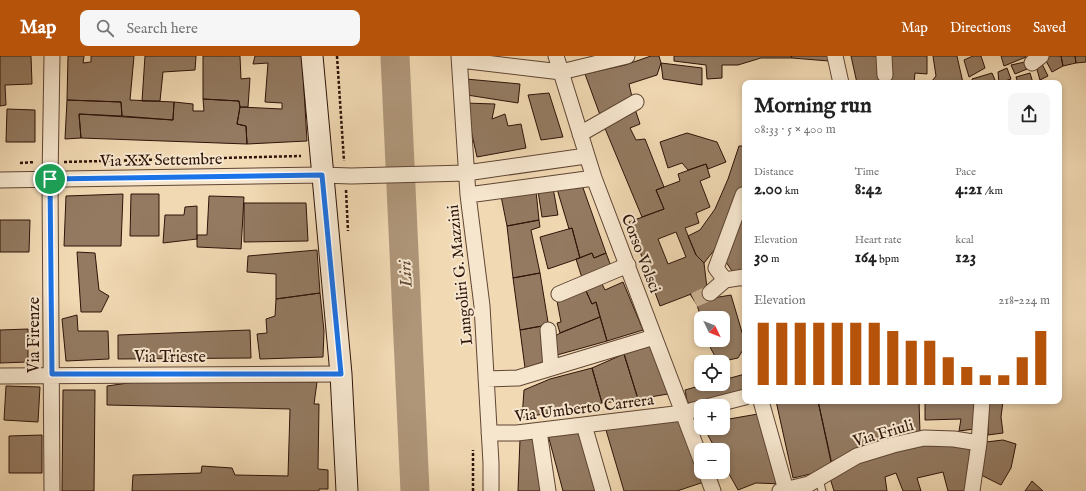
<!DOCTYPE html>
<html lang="en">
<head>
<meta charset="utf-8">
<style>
  :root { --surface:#fff; --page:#f6f6f6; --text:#222; --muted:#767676; --accent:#b45309 }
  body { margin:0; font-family:"IM FELL English",serif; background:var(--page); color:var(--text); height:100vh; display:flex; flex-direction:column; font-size:15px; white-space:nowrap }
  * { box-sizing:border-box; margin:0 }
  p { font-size:13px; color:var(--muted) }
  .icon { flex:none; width:22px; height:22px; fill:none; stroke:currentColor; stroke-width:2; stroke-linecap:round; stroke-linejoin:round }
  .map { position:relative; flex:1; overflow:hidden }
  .panel { position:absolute; left:742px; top:24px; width:320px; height:324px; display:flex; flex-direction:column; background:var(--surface); border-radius:8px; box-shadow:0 2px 6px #0003 }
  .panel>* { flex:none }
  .needle { width:26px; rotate:133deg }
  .buttons { position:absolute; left:694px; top:255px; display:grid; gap:8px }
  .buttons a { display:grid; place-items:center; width:36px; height:36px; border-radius:8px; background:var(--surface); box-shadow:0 2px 6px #0003; font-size:20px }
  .pin { position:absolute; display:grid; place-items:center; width:34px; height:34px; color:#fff; margin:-17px; border:2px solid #fff; border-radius:50%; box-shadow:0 1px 4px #0007 }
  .round { display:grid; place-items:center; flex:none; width:42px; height:42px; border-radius:8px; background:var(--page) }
  .headline { display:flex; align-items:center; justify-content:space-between; height:68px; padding:0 12px }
  h1 { font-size:22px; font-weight:800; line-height:30px }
  .figures { display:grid; grid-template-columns:repeat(3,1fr); gap:6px; height:68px; padding:4px 12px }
  .figures div { display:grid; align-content:center }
  .figures b { font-size:17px; font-weight:800 }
  .figures small { font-size:11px; font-weight:400 }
  .figures p { font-size:11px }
  .chart { height:112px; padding:8px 12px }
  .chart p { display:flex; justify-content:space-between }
  .chart svg { width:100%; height:72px; margin-top:4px; stroke:var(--accent); stroke-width:6 }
  header { display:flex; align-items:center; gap:24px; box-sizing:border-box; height:56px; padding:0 20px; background:var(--accent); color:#fff }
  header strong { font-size:19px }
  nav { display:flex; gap:22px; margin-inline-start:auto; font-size:14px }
  .search { width:280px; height:36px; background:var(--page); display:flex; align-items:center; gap:10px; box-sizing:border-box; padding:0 14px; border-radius:8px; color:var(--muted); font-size:15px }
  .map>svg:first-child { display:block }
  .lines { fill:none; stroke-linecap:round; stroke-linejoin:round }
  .river { stroke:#af9679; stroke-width:29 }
  .building { fill:#937a61; stroke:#2e1409; fill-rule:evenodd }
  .street-tunnel { stroke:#cab291; stroke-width:15; stroke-dasharray:15 8; stroke-linecap:butt }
  .lane-casing { stroke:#5f4534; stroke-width:9 }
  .street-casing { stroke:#5f4534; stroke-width:17 }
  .secondary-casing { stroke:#2e1409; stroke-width:23 }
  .path { stroke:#2e1409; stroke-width:2.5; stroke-dasharray:3 2; stroke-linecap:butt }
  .lane { stroke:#f6e6ce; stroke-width:7 }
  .street { stroke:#f6e6ce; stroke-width:15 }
  .secondary { stroke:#f6e6ce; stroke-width:21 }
  .route-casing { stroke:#fff; stroke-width:8 }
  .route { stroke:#1a73e8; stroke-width:5 }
  .labels { text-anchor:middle; stroke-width:4; stroke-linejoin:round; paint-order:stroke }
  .street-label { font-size:16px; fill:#2e1409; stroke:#f6e6ce }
  .water-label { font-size:17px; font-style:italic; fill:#624836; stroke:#f6e6ce }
</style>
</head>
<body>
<header>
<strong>Map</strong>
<div class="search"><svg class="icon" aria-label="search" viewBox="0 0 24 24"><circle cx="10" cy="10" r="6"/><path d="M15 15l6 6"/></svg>Search here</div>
<nav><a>Map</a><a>Directions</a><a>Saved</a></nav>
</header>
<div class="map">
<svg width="1086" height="435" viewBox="0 0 1086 435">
  <rect width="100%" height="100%" fill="#f1d9b3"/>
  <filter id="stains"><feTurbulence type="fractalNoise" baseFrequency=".005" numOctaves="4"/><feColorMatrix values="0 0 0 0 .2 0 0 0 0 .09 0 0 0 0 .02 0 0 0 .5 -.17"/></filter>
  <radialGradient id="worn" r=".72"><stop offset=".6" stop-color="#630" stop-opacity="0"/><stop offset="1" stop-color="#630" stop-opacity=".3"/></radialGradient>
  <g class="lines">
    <!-- river -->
    <path class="river" d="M395,0L415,435"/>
  </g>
  <!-- building -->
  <path class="building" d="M0,0H31L32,28L5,29L6,49L0,50Z
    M68,0H84L83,7L91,6V0H134L130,44L174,46L173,64L122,60L121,46L67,44Z
    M145,0H196L195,14L163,16L160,45H142Z
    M203,0H240L241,23L250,22L248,51H240L239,45L203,43Z
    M255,0H302L307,85L247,88L246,70L237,68L240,51L282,53V47L265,46L268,7L253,8Z
    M651,0H659L661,7L657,19L629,28L632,41L600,59L585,18L625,9Z
    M674,0H791L792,2H761L738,9H722V22L707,23L706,9L674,5Z
    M791,0H829V5L792,2Z
    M851,0H882L884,15L881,27H857Z
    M886,0H927V18L915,17L914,27H886L887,22L893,19L890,8Z
    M933,0H957L963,27H932V25L936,20Z
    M973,0H981L985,12L969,21L964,4Z
    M1001,0H1026V1L1004,10Z
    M1047,0H1061L1063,10L1052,16L1044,1Z
    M1061,0H1075L1076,7L1063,10Z
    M1075,0H1086V6L1076,7Z
    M1025,6L1027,13L1015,18L1011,9Z
    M661,7L702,12V29L663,23Z
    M1042,8L1048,20L1040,24L1036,10Z
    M1007,12L1011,23L999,27L998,16Z
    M992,17L995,24L985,27H973L972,23Z
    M1030,17L1033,27H1018L1016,21Z
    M466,23L520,28L518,47L467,39Z
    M549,37L563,81L541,84L528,39Z
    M203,43L239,45L240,51L237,68L246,70L247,88L81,82L79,58L173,64L174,46L193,48V55H204Z
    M67,44L121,46L122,60L79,58L81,82L65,83Z
    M465,47L495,48L492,63L505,58L508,70L521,68L526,92L477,101Z
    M7,53L35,54V86H6Z
    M635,53L640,68L630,72L636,84L645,83L664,131L656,134L664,153L642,161L604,70Z
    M687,77L717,86L726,106L708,113L706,108L688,114L682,107L668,112L660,86Z
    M739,90H745V133L740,132L719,188L704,207L696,199L688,180L700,174L715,153L728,123Z
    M706,108L710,121L700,125L710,151L696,157L699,167L685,172L696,199L704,207L707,232L660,250L629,166L664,153L656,134L680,125L678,118ZM676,176L686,201L668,208L658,183Z
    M582,129L606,197L594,202L592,197L580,202L572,172L569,173L557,133Z
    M553,132L558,159L542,161L538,135Z
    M536,135L539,164L507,170L501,140Z
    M123,138L121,190H64L66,140Z
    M131,138H159V180H130Z
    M209,140L244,141L241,193L197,191V179H207Z
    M244,147H306L308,185L244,186Z
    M197,150V183L163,187L165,159H184L185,151Z
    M745,151V214L732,215L726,206Z
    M0,164H30L29,196H0Z
    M539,164L540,171L531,174L540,217L513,222L507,170Z
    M572,172L580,202L548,213L540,181Z
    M317,194L320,237L276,243V218L247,216L248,200Z
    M77,196L95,197L99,234L109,240L101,256H81Z
    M592,197L594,202L606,197L612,213L583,225L576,203Z
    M540,217L548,266L542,270L520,274L513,222Z
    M623,226L643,274L607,285L596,246L592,248L586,235L602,228L605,234Z
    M707,232L713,242L731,239L744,283V292L738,302L724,305L716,302L711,293L708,284H723V262H701L697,249L690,238Z
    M586,235L592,248L596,246L600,261L560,277L557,267L561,266L557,245Z
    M320,237L324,275L323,301L260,303L257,278L267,277L266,263L275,260L276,243Z
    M77,259L78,275H108L109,303L66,305L62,263Z
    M600,261L607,285L557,299L554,281L560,277Z
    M542,270L546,305L525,312L520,274Z
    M28,273V306L0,307V274Z
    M250,274L251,302L118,303V279Z
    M650,288L668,338L638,343L624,298Z
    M624,298L638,343L602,347L592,312Z
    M592,312L602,347L522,362L524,334L550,323Z
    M745,318V337L693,350L687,345L685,334L706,328H723V324Z
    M135,326H317L314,348H319L318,413L328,414V433H319V435H132L133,419L201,417L202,410L232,412L235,419L288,420L290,353L107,349V330Z
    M6,330L40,331L38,366L4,364Z
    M63,334H95L94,435H62Z
    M776,345H818L833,413L793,422Z
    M818,345H919L920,377L860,392L831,406Z
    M925,345H977L974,373L959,375L961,363L925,364Z
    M988,345H1003L1001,361L1003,377L988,379Z
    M764,357L784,428L756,427L738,434L723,407V394H716L704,372H723V364Z
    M680,363L704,426L677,435H624L606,374Z
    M580,375L597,435H563L548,379Z
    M42,379V417H9V380Z
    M534,380L541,435H518L520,383Z
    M1003,384L1016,388L1011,412L1001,429L981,419L986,386Z
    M918,389L972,391L968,435H948L943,416L917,422L921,435H903L896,417L885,421L887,435H834L830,422L861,404Z
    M1032,425L1043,435H1025Z"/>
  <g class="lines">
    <!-- street-tunnel -->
    <path class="street-tunnel" d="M694,244L710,237"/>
    <defs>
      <path id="lane" d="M819,423L822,435"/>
      <path id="street" d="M52,0L50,123L52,435
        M459,0L468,139L482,250L491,407V435
        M556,0L594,122L701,404
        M835,0L841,27
        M884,0L885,19
        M460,4L561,16L627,0
        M1032,7L1041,0
        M580,78L636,46
        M0,124L322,119L351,120L466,117L586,100
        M468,139L594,122
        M745,139H743L716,212L725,224L744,221L745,223
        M710,237L725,224
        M559,238L628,209
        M548,274L551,312
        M0,320L341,318
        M486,323L518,322L654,281
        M761,345L786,434
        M710,350L745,341
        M584,369L603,435
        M539,375L548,435
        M489,377H517L683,357L701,352
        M706,416L713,435
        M780,435L809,428L857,400L893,389L924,382L954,383L979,387
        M972,435L979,387L982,345"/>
      <path id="secondary" d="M312,0L341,318L347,435"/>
    </defs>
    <!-- lane casing -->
    <use href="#lane" class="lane-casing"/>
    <!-- street casing -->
    <use href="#street" class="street-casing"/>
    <!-- secondary casing -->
    <use href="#secondary" class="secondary-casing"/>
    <!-- path -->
    <path class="path" d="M337,0L344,105
      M64,106L301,100
      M20,107L35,106
      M346,134L348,175
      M473,435V394"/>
    <!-- lane -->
    <use href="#lane" class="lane"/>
    <!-- street -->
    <use href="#street" class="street"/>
    <!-- secondary -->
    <use href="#secondary" class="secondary"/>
  </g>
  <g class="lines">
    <defs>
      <path id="route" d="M322,119L341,318H52L50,123Z"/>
    </defs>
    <!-- route casing -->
    <use href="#route" class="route-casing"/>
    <!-- route -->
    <use href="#route" class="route"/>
  </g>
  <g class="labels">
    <!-- street labels -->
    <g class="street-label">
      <text transform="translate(161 103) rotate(-1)" y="6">Via XX Settembre</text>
      <text transform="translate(642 197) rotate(69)" y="6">Corso Volsci</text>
      <text transform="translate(459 219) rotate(-96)" y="6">Lungoliri G. Mazzini</text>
      <text transform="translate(33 279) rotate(-90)" y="6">Via Firenze</text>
      <text x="170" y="306">Via Trieste</text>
      <text transform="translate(584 351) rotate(-7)" y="6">Via Umberto Carrera</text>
      <text transform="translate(883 376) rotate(-16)" y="6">Via Friuli</text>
    </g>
    <!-- water labels -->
    <g class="water-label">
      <text transform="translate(405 218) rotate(-93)" y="6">Liri</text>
    </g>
  </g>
  <rect width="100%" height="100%" filter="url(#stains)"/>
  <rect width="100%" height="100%" fill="url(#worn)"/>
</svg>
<div class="buttons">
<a><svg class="needle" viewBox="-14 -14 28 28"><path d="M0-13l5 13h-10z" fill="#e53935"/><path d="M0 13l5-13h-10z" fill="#767676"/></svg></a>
<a><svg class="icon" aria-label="locate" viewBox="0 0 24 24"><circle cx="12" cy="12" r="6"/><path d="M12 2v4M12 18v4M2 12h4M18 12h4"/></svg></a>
<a>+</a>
<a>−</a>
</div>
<div class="pin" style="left:50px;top:123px;background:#1e9e55"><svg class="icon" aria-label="arrive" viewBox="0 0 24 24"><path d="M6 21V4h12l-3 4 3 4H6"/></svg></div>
<section class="panel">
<div class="headline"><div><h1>Morning run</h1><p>08:33 · 5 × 400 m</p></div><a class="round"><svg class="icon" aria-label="share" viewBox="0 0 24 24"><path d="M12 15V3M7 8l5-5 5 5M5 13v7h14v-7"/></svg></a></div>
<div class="figures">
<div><p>Distance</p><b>2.00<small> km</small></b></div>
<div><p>Time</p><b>8:42</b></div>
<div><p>Pace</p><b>4:21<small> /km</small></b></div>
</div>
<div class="figures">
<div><p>Elevation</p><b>30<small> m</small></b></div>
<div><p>Heart rate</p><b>164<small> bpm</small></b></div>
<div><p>kcal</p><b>123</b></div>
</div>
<div class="chart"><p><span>Elevation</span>218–224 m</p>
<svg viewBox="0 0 160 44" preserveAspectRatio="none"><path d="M5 44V6M15 44V6M25 44V6M35 44V6M45 44V6M55 44V6M65 44V6M75 44V11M85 44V17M95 44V17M105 44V27M115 44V33M125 44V38M135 44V38M145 44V27M155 44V11"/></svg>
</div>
</section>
</div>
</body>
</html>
